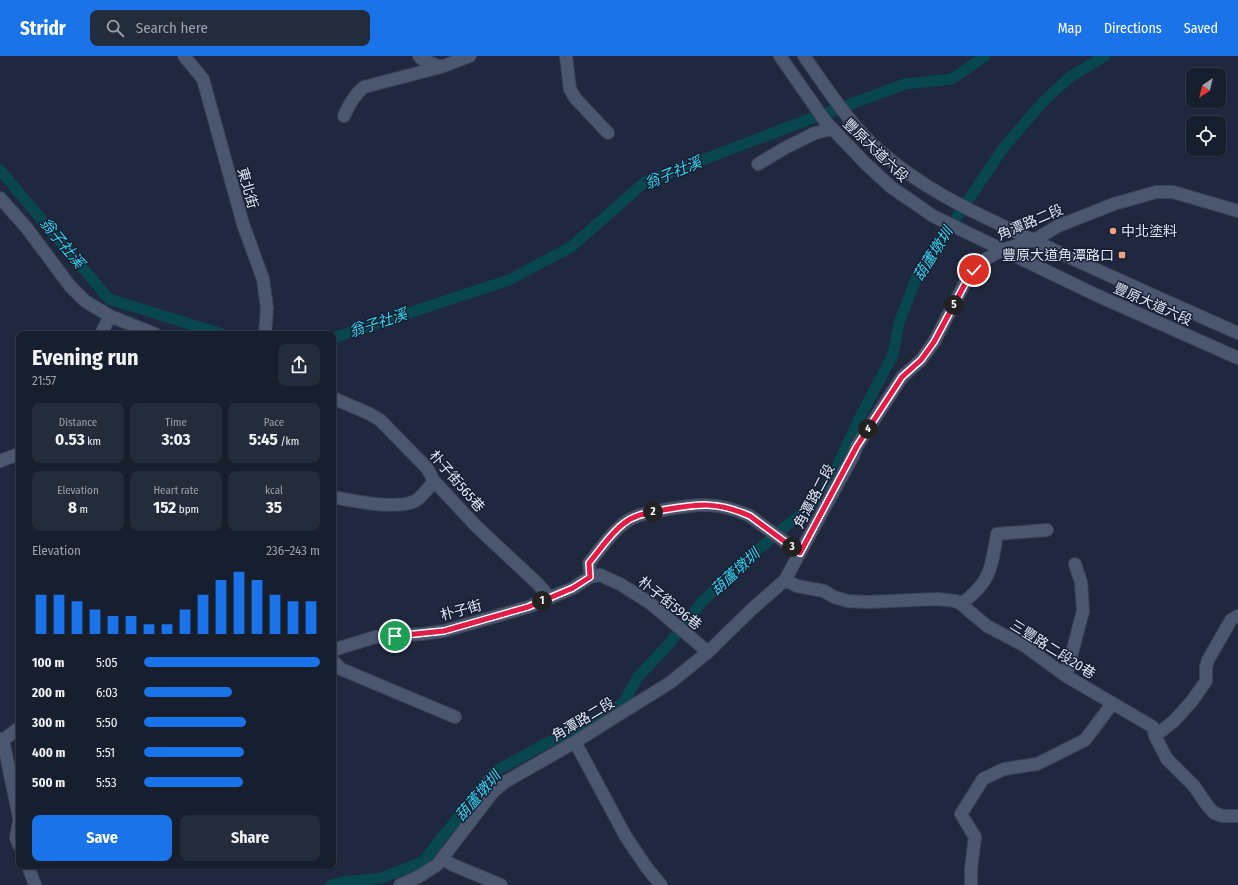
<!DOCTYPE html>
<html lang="en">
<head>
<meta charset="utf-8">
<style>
  :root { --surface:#171e2e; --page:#242b3a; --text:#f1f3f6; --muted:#9ea2aa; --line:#363c4a; --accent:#1a73e8 }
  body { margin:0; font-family:"Fira Sans Condensed","Noto Sans TC",sans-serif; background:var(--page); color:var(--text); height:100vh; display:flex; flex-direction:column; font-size:15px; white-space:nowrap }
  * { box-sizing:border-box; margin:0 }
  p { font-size:13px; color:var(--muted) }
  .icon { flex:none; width:22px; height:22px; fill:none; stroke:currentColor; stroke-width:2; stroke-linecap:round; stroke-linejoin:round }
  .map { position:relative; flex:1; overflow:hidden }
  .sheet { position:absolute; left:16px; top:275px; width:320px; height:538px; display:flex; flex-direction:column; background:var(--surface); border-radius:8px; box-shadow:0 1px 3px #0004,0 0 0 1px var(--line) }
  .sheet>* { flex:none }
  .needle { width:26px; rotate:215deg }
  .controls { position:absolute; left:1186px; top:12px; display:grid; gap:8px }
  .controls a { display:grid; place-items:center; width:40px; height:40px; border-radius:8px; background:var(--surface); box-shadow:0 1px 3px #0004,0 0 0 1px var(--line); font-size:20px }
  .pin { position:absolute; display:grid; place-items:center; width:34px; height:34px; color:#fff; margin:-17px; border:2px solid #fff; border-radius:50%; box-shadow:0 1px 4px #0007 }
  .km { position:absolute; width:20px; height:20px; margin:-10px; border-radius:50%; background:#222; color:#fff; font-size:11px; line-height:20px; text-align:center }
  .round { display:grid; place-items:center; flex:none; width:42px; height:42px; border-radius:8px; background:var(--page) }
  .head { display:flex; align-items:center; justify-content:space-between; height:68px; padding:0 16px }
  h1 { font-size:22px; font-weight:700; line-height:30px }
  .figures { display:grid; grid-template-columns:repeat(3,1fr); gap:6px; height:68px; padding:4px 16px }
  .figures div { display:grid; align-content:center; border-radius:8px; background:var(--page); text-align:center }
  .figures b { font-size:17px; font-weight:700 }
  .figures small { font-size:11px; font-weight:400 }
  .figures p { font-size:11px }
  .chart { height:112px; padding:8px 16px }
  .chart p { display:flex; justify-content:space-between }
  .chart svg { width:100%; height:72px; margin-top:4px; stroke:var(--accent); stroke-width:6 }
  .cta { display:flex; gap:8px; margin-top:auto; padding:8px 16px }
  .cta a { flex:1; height:46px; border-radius:8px; background:var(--accent); color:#fff; font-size:16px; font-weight:700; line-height:46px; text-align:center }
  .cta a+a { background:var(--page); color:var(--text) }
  ul { padding:0 16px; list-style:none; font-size:13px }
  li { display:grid; grid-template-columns:64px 48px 1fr; align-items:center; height:30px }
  li i { height:10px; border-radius:5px; background:var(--accent) }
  header { display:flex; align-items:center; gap:24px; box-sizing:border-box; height:56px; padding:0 20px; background:var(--accent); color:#fff }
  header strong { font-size:19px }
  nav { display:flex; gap:22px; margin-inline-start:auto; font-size:14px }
  .search { width:280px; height:36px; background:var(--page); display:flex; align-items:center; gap:10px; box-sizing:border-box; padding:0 14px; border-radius:8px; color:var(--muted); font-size:15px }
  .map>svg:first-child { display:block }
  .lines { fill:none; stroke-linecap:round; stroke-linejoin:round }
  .canal { stroke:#084750; stroke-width:11 }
  .minor-casing { stroke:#3d4457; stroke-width:14 }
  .minor { stroke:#4b566f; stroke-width:12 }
  .route-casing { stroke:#fff; stroke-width:8 }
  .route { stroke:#e11d48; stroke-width:5 }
  .poi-dot { fill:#f1a17c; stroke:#161e34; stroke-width:1.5 }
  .labels { text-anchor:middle; stroke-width:3; stroke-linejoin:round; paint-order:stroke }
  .street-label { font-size:14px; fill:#e2e9f8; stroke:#161e34 }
  .poi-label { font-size:14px; fill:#e2e9f8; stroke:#161e34; text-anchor:start }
  .water-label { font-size:15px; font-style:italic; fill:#36d6f0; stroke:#161e34 }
</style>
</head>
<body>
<header>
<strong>Stridr</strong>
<div class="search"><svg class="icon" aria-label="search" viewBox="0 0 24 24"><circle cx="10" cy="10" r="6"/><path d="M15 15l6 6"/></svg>Search here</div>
<nav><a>Map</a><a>Directions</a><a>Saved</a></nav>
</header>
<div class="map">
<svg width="1238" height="829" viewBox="0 0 1238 829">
  <rect width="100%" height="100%" fill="#1f283e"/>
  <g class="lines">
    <!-- canal -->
    <path class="canal" d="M0,114L109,243L222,278
      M333,282L509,224L571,191L645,126L794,69L905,28L952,23L985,0
      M331,829L343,826L381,822L423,806L442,781L453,768L473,741L494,716L545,688L609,657L624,646L638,621L668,589L702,546L747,503L786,470L820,444L835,415L859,363L893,299L899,267L917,220L1004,91L1043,46L1070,21L1105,0"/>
    <defs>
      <path id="minor" d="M184,0L203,23L243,168L263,223L267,252L265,278
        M419,0L423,4L441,11
        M566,0L570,33L575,42L608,77
        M780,0L825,65L866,108L891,131L933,160L1094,238L1238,302
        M804,0C826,31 850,69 879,94C924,135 980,159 1035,185C1102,217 1170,247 1238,277
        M344,60C349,49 354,39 364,31L441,11L470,0
        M758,108L785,92L815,77L832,73
        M0,142L26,171L70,230L85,245L110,260L155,278
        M101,278L110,260
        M333,342L370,358L380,364L427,412L434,425L476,470L538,528L550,542
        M0,405L19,398
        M333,441C354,445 396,454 415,445C421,442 430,430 434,425
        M590,521L589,507C600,494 610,478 623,468C635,458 649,457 663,454C697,448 718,445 750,460L800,497
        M785,524L797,530L824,535L834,541L848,545L867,546L937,543L956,545L961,548L987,570L1025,590L1066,620L1153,671L1155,680L1167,703L1194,730L1207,749L1214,757L1223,760H1238
        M961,548C991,526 991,513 997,478L1047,474
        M333,594L375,581L422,578L444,575L528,551L573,532L590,521L600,519L620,528L650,547L708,596
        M333,605L341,613L455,661
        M1066,620L1083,555L1081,526L1075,508
        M1155,680L1174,665L1192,645L1206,625V611L1208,604L1231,564L1238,560
        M0,683L3,684L19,672
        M3,684L19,761
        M575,686L626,781L647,812L661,829
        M19,766L16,782L19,789
        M443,803L453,809L501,829
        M28,810L35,829
        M400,829L418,821L437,809L493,736L505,726L575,686L671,626L708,596L752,553L785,524L853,400L857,390L902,321L921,304L934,286L967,223L974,214L986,203L1002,194L1034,184L1058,170L1114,148L1156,136H1173L1238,155
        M971,829V813L975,781L961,758L983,723L1004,713L1037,708L1085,684L1112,648"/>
    </defs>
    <!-- minor casing -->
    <use href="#minor" class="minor-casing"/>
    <!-- minor -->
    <use href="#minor" class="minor"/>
  </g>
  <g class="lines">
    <defs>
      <path id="route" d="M395,580L444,575L528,551L573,532L590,521L589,507C600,494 610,478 623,468C635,458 649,457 663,454C698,448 717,445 750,460L800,497L857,390L902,321L921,304L934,286L967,224L974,214"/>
    </defs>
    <!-- route casing -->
    <use href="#route" class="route-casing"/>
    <!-- route -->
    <use href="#route" class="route"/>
  </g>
  <!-- markers -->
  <g class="poi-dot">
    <circle cx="1113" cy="175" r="4"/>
    <rect x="1118" y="195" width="8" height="8" rx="2"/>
  </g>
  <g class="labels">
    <!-- street labels -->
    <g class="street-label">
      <text transform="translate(876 94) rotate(44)" y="5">豐原大道六段</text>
      <text transform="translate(248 132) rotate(74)" y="5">東北街</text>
      <text transform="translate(1030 166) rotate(-23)" y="5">角潭路二段</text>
      <text transform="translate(1153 248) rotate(24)" y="5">豐原大道六段</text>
      <text transform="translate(457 425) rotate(49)" y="5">朴子街565巷</text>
      <text transform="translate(814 440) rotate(-62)" y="5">角潭路二段</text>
      <text transform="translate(670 547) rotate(38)" y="5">朴子街596巷</text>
      <text transform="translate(461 554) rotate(-15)" y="5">朴子街</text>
      <text transform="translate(1053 593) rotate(32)" y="5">三豐路二段20巷</text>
      <text transform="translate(583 663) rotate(-31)" y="5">角潭路二段</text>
    </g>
    <!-- poi labels -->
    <g class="poi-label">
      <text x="1121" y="180">中北塗料</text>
      <text x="1114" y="204" text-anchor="end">豐原大道角潭路口</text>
    </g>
    <!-- water labels -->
    <g class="water-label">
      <text transform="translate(673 117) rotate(-23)" y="5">翁子社溪</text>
      <text transform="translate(62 187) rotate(50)" y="5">翁子社溪</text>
      <text transform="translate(933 198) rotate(-58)" y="5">葫蘆墩圳</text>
      <text transform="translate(378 267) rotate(-18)" y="5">翁子社溪</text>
      <text transform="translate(735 516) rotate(-43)" y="5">葫蘆墩圳</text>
      <text transform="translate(478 740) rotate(-49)" y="5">葫蘆墩圳</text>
    </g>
  </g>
</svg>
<div class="controls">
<a><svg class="needle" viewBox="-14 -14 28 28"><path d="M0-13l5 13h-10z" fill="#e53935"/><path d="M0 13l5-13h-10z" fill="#9ea2aa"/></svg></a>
<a><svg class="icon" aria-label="locate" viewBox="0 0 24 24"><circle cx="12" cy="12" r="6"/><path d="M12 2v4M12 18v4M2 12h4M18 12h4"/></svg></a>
</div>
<div class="pin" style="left:395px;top:580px;background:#1e9e55"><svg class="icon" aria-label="arrive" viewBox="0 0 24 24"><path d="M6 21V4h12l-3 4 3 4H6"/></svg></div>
<div class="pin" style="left:974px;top:214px;background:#d93025"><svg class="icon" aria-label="check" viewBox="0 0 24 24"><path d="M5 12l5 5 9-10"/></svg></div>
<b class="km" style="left:542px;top:545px">1</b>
<b class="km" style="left:653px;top:456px">2</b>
<b class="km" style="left:792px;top:491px">3</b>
<b class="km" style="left:868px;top:373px">4</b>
<b class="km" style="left:954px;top:249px">5</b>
<section class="sheet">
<div class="head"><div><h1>Evening run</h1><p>21:57</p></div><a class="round"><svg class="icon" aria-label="share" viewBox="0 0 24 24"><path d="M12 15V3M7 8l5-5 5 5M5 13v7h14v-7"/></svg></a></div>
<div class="figures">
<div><p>Distance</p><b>0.53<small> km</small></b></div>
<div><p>Time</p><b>3:03</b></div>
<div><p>Pace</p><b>5:45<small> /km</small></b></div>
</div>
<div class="figures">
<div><p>Elevation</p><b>8<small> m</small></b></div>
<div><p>Heart rate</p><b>152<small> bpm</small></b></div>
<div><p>kcal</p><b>35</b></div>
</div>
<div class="chart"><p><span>Elevation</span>236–243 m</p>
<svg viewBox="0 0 160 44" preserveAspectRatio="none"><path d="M5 44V20M15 44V20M25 44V24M35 44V29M45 44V33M55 44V33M65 44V38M75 44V38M85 44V29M95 44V20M105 44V11M115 44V6M125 44V11M135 44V20M145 44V24M155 44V24"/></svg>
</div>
<ul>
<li><b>100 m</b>5:05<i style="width:100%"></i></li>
<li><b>200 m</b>6:03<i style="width:50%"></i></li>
<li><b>300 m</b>5:50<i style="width:58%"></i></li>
<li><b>400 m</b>5:51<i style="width:57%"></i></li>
<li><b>500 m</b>5:53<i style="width:56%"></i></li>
</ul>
<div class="cta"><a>Save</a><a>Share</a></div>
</section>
</div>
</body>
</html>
